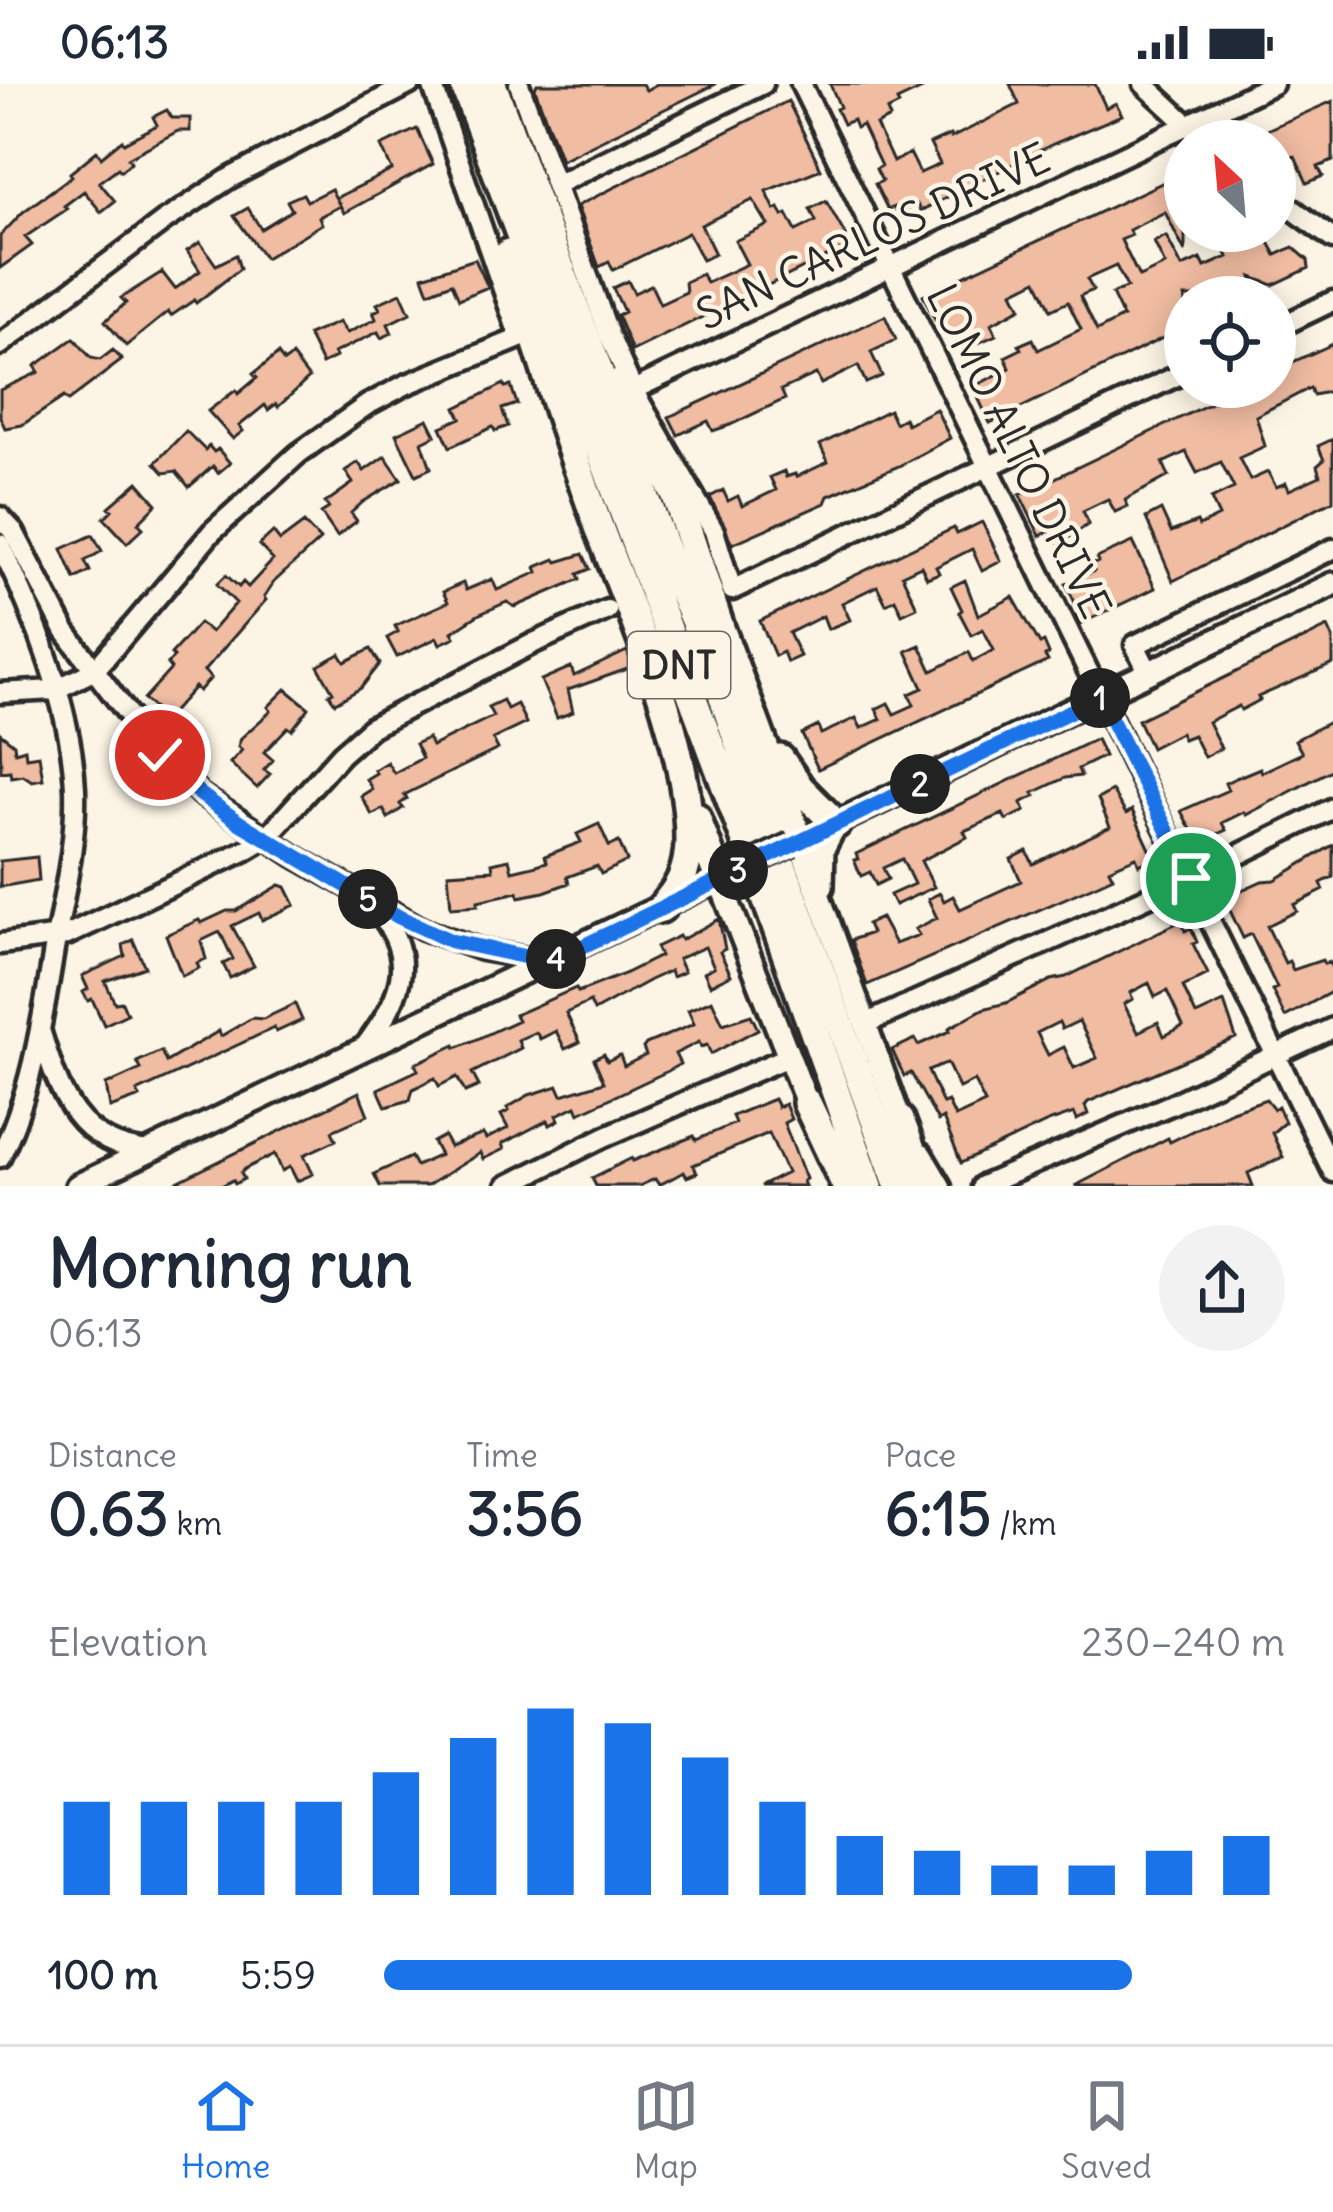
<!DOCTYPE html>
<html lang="en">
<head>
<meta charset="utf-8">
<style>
  :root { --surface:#fff; --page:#f2f2f3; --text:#1f2937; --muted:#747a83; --line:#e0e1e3; --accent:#1a73e8 }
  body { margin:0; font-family:Delius,sans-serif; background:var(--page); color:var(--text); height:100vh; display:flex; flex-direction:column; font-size:45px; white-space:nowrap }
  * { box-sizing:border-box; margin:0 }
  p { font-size:39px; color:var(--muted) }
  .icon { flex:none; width:66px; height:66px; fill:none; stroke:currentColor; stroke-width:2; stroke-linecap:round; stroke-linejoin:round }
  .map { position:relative; height:1102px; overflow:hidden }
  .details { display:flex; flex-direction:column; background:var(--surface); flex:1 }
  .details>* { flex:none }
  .needle { width:78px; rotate:334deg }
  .tools { position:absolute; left:1164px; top:36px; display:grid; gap:24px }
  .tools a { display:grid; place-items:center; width:132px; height:132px; border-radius:50%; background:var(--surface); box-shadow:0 6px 30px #0003; font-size:60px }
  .pin { position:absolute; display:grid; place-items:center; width:102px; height:102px; color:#fff; margin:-51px; border:6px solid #fff; border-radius:50%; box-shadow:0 3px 12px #0007 }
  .km { position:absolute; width:60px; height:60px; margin:-30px; border-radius:50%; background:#222; color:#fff; font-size:33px; line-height:60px; text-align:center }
  .round { display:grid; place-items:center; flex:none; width:126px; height:126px; border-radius:63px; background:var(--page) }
  .head { display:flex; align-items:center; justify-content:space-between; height:204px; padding:0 48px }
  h1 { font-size:66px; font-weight:700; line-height:90px }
  .metrics { display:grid; grid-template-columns:repeat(3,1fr); gap:18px; height:204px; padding:12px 48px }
  .metrics div { display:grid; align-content:center }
  .metrics b { font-size:60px; font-weight:700 }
  .metrics small { font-size:33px; font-weight:400 }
  .metrics p { font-size:33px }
  .chart { height:336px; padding:24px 48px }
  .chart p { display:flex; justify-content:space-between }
  .chart svg { width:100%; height:216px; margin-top:12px; stroke:var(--accent); stroke-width:6 }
  ul { padding:0 48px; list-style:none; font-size:39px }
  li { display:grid; grid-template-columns:192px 144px 1fr; align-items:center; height:90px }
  li i { height:30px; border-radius:15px; background:var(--accent) }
  .status { display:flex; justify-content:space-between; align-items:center; height:84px; padding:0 60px; background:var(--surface); direction:ltr }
  .status svg { height:33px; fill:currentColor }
  .tab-bar { display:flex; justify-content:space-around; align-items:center; height:168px; border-top:3px solid var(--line); background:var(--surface); font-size:33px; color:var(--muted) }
  .tab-bar a { display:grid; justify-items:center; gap:6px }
  .tab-bar .on { color:var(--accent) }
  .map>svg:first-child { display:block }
  .building { fill:#f0bca2; stroke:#2b2b2b; stroke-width:3; fill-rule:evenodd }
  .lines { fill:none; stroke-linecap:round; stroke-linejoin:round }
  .minor-casing { stroke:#2b2b2b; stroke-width:27 }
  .major-casing { stroke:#2b2b2b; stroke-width:30 }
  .highway-casing { stroke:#2b2b2b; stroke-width:36 }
  .minor { stroke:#fcf5e5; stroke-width:18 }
  .major { stroke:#fcf5e5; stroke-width:21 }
  .highway { stroke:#fcf5e5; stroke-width:27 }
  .major-bridge-casing { stroke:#2b2b2b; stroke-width:30; stroke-linecap:butt }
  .major-bridge { stroke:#fcf5e5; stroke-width:21 }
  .route-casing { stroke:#fff; stroke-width:24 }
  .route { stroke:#1a73e8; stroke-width:15 }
  .labels { text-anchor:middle; stroke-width:9; stroke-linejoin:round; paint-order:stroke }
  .shield { fill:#fcf5e5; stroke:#6a6863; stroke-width:3 }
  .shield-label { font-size:39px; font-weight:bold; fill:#2b2b2b }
  .street-label { font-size:42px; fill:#2b2b2b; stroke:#fcf5e5 }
</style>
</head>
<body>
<div class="status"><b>06:13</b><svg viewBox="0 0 49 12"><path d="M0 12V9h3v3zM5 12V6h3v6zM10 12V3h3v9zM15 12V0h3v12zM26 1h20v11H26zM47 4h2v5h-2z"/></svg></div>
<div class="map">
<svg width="1333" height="1102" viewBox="0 0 1333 1102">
  <rect width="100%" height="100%" fill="#fcf5e5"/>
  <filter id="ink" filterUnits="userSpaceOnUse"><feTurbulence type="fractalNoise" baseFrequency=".00833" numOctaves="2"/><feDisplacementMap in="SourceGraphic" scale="24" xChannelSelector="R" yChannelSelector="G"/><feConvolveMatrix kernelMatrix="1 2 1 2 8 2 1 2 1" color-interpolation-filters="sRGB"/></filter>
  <g filter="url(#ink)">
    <!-- building -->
    <path class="building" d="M537,0H642L646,6L657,0H716L561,76L535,5Z
      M830,0H933L897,17L899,21L887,27L890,34L876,41L893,78L910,69L920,89L940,80L930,60L950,51L951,54L1019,20L1010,0H1095L1106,24L1116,19L1122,31L1053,60L920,127L917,120L897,130L894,123L888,126L875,100L882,97L876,85L881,82L862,41L856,44L853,36L843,40L836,25L840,23Z
      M788,17L821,85L766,107L775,126L779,124L783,132L787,130L796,147L816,137L810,125L826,117L851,161L632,267L617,231L624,228L613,204L628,197L634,209L651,201L660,220L686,208L685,198L702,190L706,199L747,180L735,157L768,141L753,116L701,141L715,170L702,176L688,149L613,186L609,178L599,183L577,122Z
      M1333,17V77L1318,83L1323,92L1307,99L1295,72L1279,78L1275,57H1266L1262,48Z
      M167,26L172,34H190V47H178L128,74L131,78L121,87L118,84L99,98L115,117L101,128L84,107L64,122L67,125L25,153L32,161L0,184V152L23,128L72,92L70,89L97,67L101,73L122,56L124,59L157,41L153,33Z
      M417,45L433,80L344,129L336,114L392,86L381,62Z
      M1181,90L1185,102L1178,105L1185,121V168L1165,128L1129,146L1132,151L1121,156L1139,193L1165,181L1154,158L1166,152L1182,183L1201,175L1205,183L1228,173L1216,147H1257L1261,155L1266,153L1276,171L1293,163L1308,176L1309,184L1273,201L1252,193L1258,209L1249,213H1185V243L990,339L973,303L1010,284L1005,273L1021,265L1019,261L1033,255L1038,266L1081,245L1068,218L1051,226L1037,196L1013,208L1021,224L991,240L996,251L967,264L958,246L948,251L940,234L935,236L923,211ZM1116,182L1127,203L1112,210L1123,233L1097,247L1080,212L1093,206L1087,195Z
      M331,105L340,122L319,133L322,140L265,174L234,132L248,124L261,145L292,126L287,117L303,110L307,117Z
      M200,158L216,181L236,171L240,185L196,219L194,216L171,232L168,228L126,262L105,237L126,219L121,214L162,188L175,205L200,187L187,167Z
      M475,175L488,203L459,215L452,199L429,208L423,192Z
      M401,209L410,229L388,240L392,249L381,254L378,248L334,269L336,273L322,280L308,251L339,238L347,249L376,235L373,228L380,225L377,220Z
      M885,232L896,256L871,268L882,292L866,299L858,282L821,300L816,290L781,306L785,315L730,341L713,347L708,337L678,351L669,333Z
      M74,254L91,274L100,276L113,266L122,276L68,317L64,313L22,341L5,344L0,333V306L39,288L35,282Z
      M1333,260V307L1313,311L1310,304L1256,332L1265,362L1239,374L1250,396L1268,388L1276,403L1286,399L1289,406L1320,392L1317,382L1324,376L1318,362L1333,355V416L1173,497L1146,434L1161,426L1171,448L1197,438L1199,442L1219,432L1211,415L1234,404L1221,378L1197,389L1186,368L1163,379L1169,392L1125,416L1128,422L1115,428L1108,415L1083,427L1089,440L1059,460L1052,446L1040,452L1020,411L1213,318L1249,303H1275V286Z
      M278,270L284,278L292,272L309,294L278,323L276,320L268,326L265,321L239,342L243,347L233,355L208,327L236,306L238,310L257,294L253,290Z
      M504,300L505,303L511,302L517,320L502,325L508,342L495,347L493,343L450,363L441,343L461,334L456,324Z
      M936,325L950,354L899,382L828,412L825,419L732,460L710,413L723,406L728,417L738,412L742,422L776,406L770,393L784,387L786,393L795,390L796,393L828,378L820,361L889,326L895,339L904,334L907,340Z
      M428,335L436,351L422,358L431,384L416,391L396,350Z
      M186,347L205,366L209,362L214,368L218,365L230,379L218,389L213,382L189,403L176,387L164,389L155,379Z
      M385,372L401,395L363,418L351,429L357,437L337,452L321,429L329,424L325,419L353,399L345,387L358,378L364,387Z
      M138,398L157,420L138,439L143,444L127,459L104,434L112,426L109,423Z
      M982,438L1001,477L982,487L972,465L936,483L939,489L927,494L921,482L902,491L917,523L902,530L895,515L886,520L877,502L842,519L850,536L828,545L823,532L789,549L800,572L787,578L783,568L775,572L760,537L954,444L957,450Z
      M304,439L320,456L274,498L264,513L266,516L204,587L211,594L199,607L195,603L168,633L156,626L144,615L171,585L167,580L174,573L171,570L199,539L211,548L236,519L217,500L226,491L239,503L243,498L248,503L273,476L259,461L273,448L280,457Z
      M93,451L102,467L85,477L90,487L75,495L62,465Z
      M1133,458L1155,504L1080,540L1076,531L1080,529L1066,500L1094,487L1091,481L1098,478L1097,474Z
      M583,470L590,485L578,490L580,495L515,523L507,518L478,531L452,548L455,553L440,560L437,554L397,573L387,554L398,548L395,542L448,518L443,508L463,499L466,506L492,495L497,506L538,488L536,483L555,475L557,478Z
      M965,496L978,531L1013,513L1040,560L1044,558L1049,570L1045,572L1048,577L818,685L802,650L818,642L821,650L856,634L861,644L881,635L876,625L888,619L894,630L914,621L909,610L923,604L906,567L920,561L932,587L969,568L973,577L994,566L983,545L971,551L959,528L962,526L951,503Z
      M1328,543L1333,554V580L1258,613L1260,616L1241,626L1239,622L1208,638L1221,664L1204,673L1193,651L1183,655L1180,649L1151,664L1138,636Z
      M371,565L380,580L361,604L335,619L329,610L333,608L318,582L340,570L345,578Z
      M627,567L633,583L568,606L573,628L557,634L541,596L571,583L574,592Z
      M286,605L309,624L292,646L288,643L264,668L273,676L264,686L270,690L257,704L230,679L242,666L238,662L241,654L271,627L268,623Z
      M503,616L507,625L517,620L526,639L493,655L498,665L404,711L407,715L400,720L403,724L388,734L383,725L372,731L361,712L372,705L366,695L376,689L374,686L387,678L394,689L422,674L415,660L428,654L432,662L493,632L488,623Z
      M1333,636V685L1246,731L1244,728L1222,739L1226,746L1203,757L1201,752L1196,755L1181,727L1228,706L1225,699L1236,694L1260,684L1262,688L1302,669L1295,656Z
      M0,649L14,660L15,668L25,665L26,673L39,671L43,695L32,697L23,691L11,693L10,687L1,688Z
      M1096,655L1104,672L1078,685L1081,692L1065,694L1033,709L1035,712L1021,719L1025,727L1006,736L1003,730L964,747L967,753L921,777L934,803L895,821L890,811L914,800L902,775L883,784L888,795L876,801L870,788L861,792L854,776L858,775L856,770Z
      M1112,707L1126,730L1132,726L1154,774L1139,781L1136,773L1109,785L1113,793L1098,800L867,901L851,856L871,849L867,840L881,834L895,860L919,851L915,845L937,834L928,815L940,809L944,817L953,812L960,825L1021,797L1011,775L1027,767L1033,780L1110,743L1098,715Z
      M599,740L609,762L619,758L627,777L601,790L597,782L567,793L569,799L544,808L519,813L518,808L478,817V821L451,823L448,789L493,786L492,779L509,775L512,787L533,782L547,778L545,772L581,758L577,750Z
      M1333,761V793L1321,799L1324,806L1294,821L1297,827L1267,842L1285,879L1289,877L1293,886L1322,876L1324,880L1329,878L1333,886V907L1285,933L1272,906L1277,904L1251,850L1243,854L1224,814L1262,797L1275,796Z
      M37,773L39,796L0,803V777Z
      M280,801L286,803L295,821L262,836L259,829L232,842L254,882L230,894L223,880L233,875L220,848L201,857L206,875L197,879L199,884L182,892L166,851L199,836L201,839L227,827H236Z
      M719,835L725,865L720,868L731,891L710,901L704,888L714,883L705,863L678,875L684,888L672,893L670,887L650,896L594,927L590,918L566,929L580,958L565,965L556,947L540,955L536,948L518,956L521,964L472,989L479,1002L465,1008L457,993L439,1002L435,994L413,1005L410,1016L386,1023L378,1005L418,986L415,980L455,961L456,964L473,957L518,936L515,931L576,904L578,908L622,891L660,872L656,863L679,852L681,856Z
      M1181,837L1185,847L1191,844L1197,858L1193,860L1208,890L1183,903L1196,931L1224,918L1236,954L1088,1018L1085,1022L1088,1030L1077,1036L1074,1029L1048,1038L961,1079L943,1034L938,1037L911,989L904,992L892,966L915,955L918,961L950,947L949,944L983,925L1006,919L1051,896L1066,893ZM1149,899L1155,913L1167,907L1183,942L1164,952L1158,938L1138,948L1124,920L1133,915L1130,909ZM1079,937L1097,974L1074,984L1064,963L1048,971L1037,949L1059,938L1062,945ZM947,979L959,1004L974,997L985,1019L955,1033L948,1018L943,1020L928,987Z
      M133,856L145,883L105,897L115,919L122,918L127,930L104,941L92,915L88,917L83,908L88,905L82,892L125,872L123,861Z
      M712,916L723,940L751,931L758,945L711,970L707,961L701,963L699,958L675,970L680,980L668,987L579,1029L576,1022L557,1031L559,1036L550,1041L548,1036L502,1060L504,1065L483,1075L480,1069L427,1102H380L374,1090L411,1073L416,1082L440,1071L433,1058L444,1052L450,1063L483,1050L486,1055L508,1044L501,1031L509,1027L507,1024L529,1011L558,1002L562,1011L604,998L594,975L604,970L607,977L620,971L624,982L646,971L643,964L646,960L694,940L688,926Z
      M295,920L302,936L276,948L274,944L137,1008L140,1013L110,1024L106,1001L141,985L137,978L161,967L166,978L219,947L221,952L252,934L263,935Z
      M359,1008L368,1031L332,1047L336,1056L304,1071L313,1090L297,1097L290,1083L282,1087L275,1070L245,1085L241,1089L244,1095L235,1100L233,1096L221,1102H169Z
      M774,1015L778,1023L785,1020L791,1035L784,1039L806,1095L803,1097L805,1102H761L787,1089L769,1049L693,1081L697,1089L687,1093L684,1088L659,1101L655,1095L639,1102H596L592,1094L632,1074L633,1077L694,1052L696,1056L735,1039L732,1032Z
      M1266,1015L1274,1025L1278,1022L1285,1038L1272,1049L1283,1073L1248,1089L1253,1102H1075L1168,1054L1170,1058L1232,1027Z"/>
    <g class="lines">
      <defs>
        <path id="minor" d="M519,0L609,251L633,306L714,447L732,506L1185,288
          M801,0L1333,1088
          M1144,0L1205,57
          M555,101L763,0
          M1275,112L1333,155
          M1275,245L1333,217
          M0,261L164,137L230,94L410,0
          M633,306L1273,0
          M0,433L14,448L65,547L143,650L200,710L294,772L423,845L482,866L550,878
          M0,460C34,530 72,626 75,705C77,764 61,820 52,878C41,945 30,1012 0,1073
          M1149,589L1135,561L1333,465
          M0,609L55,606L95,586L212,448L298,370L367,321L405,301L520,254L432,0
          M0,860L67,851L246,766L266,754L341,670L372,643L534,559L607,526
          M867,939L1206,787L1333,724
          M41,949C60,1011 77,1061 150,1068
          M363,965C398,918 422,875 375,825
          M922,1070L941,1102
          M506,1102L604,1053L790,972
          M982,1102L1170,1021L1333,944"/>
        <path id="major" d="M799,757L900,1036
          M792,760L1333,500
          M719,795L807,1019
          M822,803L823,765L836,740
          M77,1102L731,789"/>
        <path id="highway" d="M464,0L739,738L869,1102
          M492,0L672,484L708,569L757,713L899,1102
          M509,169C536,258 563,345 595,432C630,529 690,655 689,759C688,787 680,803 661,824
          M616,300L675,409L720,544L799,757
          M780,675L800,704L836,740
          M696,733L719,795
          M807,1019L846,1102
          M900,1036L925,1102"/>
      </defs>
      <!-- minor casing -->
      <use href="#minor" class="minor-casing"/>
      <!-- major casing -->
      <use href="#major" class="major-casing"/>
      <!-- highway casing -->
      <use href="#highway" class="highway-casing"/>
      <!-- minor -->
      <use href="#minor" class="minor"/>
      <!-- major -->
      <use href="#major" class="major"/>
      <!-- highway -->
      <use href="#highway" class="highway"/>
      <defs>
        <path id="major-bridge" d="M737,786L792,760"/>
      </defs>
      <!-- major-bridge casing -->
      <use href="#major-bridge" class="major-bridge-casing"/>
      <!-- major-bridge -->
      <use href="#major-bridge" class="major-bridge"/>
    </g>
  </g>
  <g class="lines" filter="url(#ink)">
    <defs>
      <path id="route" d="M160,671L200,710L240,739L399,833L451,857L550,878L1100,613L1191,794"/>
    </defs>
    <!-- route casing -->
    <use href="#route" class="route-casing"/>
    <!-- route -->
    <use href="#route" class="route"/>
  </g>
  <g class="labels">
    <!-- shield labels -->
    <rect class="shield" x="628" y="548" width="102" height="66" rx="9"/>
    <g class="shield-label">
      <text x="679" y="595">DNT</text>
    </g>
    <!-- street labels -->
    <g class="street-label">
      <text transform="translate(873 152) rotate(-25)" y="15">SAN CARLOS DRIVE</text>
      <text transform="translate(1019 367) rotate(64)" y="15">LOMO ALTO DRIVE</text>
    </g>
  </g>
</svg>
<div class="tools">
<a><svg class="needle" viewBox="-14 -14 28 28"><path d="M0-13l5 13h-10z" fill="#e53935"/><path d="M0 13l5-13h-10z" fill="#747a83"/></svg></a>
<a><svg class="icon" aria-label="locate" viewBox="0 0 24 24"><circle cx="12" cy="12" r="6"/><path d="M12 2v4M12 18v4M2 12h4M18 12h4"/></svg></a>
</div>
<div class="pin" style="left:1191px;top:794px;background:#1e9e55"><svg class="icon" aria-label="arrive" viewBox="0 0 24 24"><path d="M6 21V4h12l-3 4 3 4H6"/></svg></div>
<div class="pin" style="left:160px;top:671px;background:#d93025"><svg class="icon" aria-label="check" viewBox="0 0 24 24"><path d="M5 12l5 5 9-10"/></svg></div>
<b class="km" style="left:1100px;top:614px">1</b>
<b class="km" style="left:920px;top:700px">2</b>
<b class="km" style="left:738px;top:786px">3</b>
<b class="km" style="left:556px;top:875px">4</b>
<b class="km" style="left:368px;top:815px">5</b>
</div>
<section class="details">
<div class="head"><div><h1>Morning run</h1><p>06:13</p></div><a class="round"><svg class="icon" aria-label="share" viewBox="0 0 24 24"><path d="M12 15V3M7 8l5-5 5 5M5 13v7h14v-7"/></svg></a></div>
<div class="metrics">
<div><p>Distance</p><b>0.63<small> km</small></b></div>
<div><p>Time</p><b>3:56</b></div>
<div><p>Pace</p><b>6:15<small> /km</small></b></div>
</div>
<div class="chart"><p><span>Elevation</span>230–240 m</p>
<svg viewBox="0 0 160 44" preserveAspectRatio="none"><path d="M5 44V25M15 44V25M25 44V25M35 44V25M45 44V19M55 44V12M65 44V6M75 44V9M85 44V16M95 44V25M105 44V32M115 44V35M125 44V38M135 44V38M145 44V35M155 44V32"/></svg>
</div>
<ul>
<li><b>100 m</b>5:59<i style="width:83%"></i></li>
</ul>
</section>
<nav class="tab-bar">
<a class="on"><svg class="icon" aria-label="home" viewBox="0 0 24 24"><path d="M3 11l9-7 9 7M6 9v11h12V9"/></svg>Home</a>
<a><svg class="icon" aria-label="map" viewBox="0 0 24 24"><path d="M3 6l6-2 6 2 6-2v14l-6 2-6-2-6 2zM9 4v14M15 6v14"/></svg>Map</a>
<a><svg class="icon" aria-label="saved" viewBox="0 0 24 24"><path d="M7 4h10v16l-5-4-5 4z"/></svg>Saved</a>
</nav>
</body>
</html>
